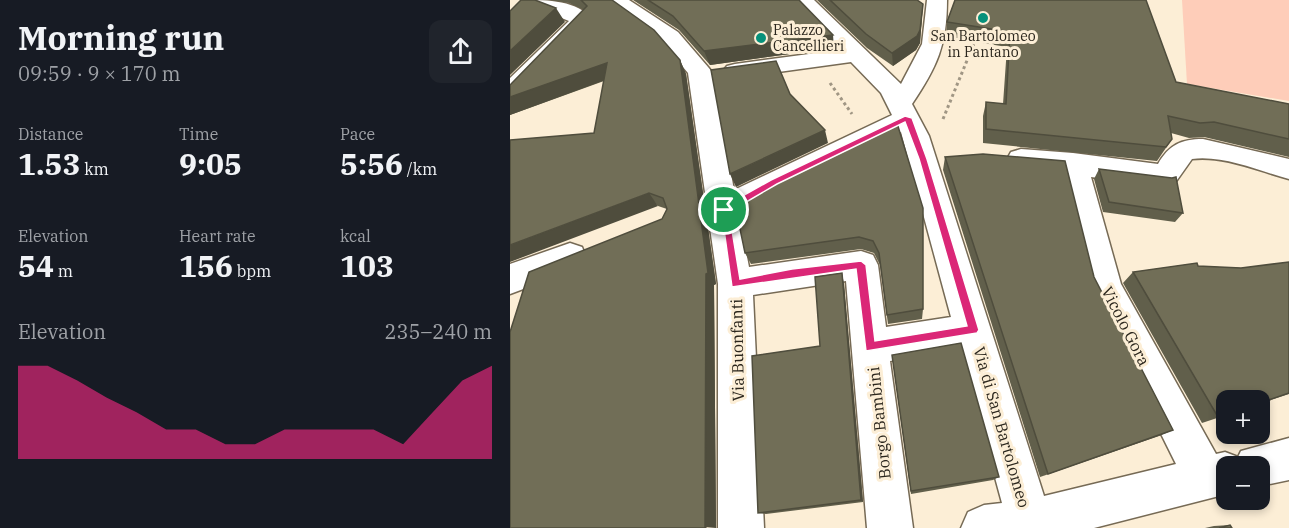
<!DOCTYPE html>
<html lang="en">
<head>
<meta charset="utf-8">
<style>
  :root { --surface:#171b24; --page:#20242c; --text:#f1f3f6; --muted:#9ea1a6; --accent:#db2777 }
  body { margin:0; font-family:"IBM Plex Serif",serif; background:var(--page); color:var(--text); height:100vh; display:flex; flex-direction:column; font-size:22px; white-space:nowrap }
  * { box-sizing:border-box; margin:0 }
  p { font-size:20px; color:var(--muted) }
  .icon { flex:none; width:33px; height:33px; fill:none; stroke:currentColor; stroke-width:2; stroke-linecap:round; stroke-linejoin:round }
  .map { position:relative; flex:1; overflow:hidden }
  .details { display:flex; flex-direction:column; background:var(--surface); width:510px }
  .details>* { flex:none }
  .buttons { position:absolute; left:706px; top:390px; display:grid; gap:12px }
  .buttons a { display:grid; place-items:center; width:54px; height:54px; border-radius:12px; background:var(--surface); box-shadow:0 3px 9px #0003; font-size:30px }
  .pin { position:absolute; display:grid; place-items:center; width:51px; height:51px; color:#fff; margin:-26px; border:3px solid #fff; border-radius:50%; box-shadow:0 2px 6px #0007 }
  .round { display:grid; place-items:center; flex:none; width:63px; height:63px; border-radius:12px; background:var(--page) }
  .headline { display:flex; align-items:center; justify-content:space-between; height:102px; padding:0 18px }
  h1 { font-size:33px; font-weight:700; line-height:45px }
  .metrics { display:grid; grid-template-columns:repeat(3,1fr); gap:9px; height:102px; padding:6px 18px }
  .metrics div { display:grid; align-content:center }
  .metrics b { font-size:30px; font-weight:700 }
  .metrics small { font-size:16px; font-weight:400 }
  .metrics p { font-size:16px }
  .chart { height:168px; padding:12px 18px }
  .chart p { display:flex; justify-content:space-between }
  .chart svg { width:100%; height:108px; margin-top:6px; fill:var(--accent); opacity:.7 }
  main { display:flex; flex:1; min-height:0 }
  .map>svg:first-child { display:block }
  .green { fill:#fecdb9 }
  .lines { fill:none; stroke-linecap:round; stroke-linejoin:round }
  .street-casing { stroke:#766a55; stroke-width:3 }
  .path { stroke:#a09684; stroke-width:3; stroke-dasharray:3 3; stroke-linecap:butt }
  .street { fill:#fff; fill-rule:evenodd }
  .wall { fill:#615f4b }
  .shaded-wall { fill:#4f4d3d }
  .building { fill:#716e57; stroke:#4f4d3d; stroke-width:1.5 }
  .route { fill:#db2777; stroke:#fff; stroke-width:1.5; fill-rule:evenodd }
  .poi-dot { fill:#07917b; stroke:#fceed6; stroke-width:2 }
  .labels { text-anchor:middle; stroke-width:6; stroke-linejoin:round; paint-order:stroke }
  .far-poi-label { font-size:14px; fill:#2b261d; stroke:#fceed6; text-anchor:start }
  .street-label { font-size:16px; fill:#2b261d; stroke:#fceed6 }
</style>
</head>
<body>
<main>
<section class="details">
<div class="headline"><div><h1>Morning run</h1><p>09:59 · 9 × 170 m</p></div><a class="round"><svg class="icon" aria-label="share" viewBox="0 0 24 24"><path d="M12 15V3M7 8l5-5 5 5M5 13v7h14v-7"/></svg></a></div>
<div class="metrics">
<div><p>Distance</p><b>1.53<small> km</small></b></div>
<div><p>Time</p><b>9:05</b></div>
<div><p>Pace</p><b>5:56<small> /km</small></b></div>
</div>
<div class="metrics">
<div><p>Elevation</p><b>54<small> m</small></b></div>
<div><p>Heart rate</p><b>156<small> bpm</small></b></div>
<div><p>kcal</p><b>103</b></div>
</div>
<div class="chart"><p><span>Elevation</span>235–240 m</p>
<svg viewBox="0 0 160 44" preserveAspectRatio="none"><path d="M0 44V6L10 6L20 12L30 19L40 25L50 32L60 32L70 38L80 38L90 32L100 32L110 32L120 32L130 38L140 25L150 12L160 6V44z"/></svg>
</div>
</section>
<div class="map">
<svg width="779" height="528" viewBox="0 0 779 528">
  <rect width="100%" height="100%" fill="#fceed6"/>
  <!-- green -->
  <path class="green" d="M672,0H779V101L677,84Z"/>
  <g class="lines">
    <defs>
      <path id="street" d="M14,0C37,0 68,0 83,20L9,98L0,100V78L59,21L17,4Z
        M95,0H119L168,32L198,67L202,72L224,190L382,115L371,93L341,62L225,78L217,76L213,71L217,66L225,64L329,50L282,0H304L391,84L412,44L417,0H437C437,45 427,67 402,104L419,136L534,496L666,464L578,287L551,174L501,166L497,159L501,152L511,149L563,153L648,164C659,145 671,139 693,139L779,159V179C749,171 714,155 682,159L665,183L655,186L581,177L611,284L706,454L715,452L728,457L731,451L779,438V480L750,486V466H717V494L584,528H451L458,512L474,505L492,503L450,349L380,361L403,528H357L336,281L243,295L254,528H208V284L178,73L152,42ZM391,132L441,317L376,327L368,265L363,255L351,251L239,267L229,216L274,190Z
        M60,243L72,247L76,257L72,267L0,294V264Z"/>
    </defs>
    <!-- street casing -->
    <use href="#street" class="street-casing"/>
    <!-- path -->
    <path class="path" d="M320,83L342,114
      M433,119L465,41"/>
    <!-- street -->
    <use href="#street" class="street"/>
  </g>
  <!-- wall -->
  <path class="wall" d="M40,0H102L170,60L176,74L206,284L204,285L206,528L152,219L157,209L148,206L84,133L94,81L0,115V85L74,10L59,3Z
    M123,0H289L324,48L200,65L169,30Z
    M307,0H407L413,4L410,43L406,50L383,66L357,48Z
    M445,0L666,82L779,104V157L694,137L679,138L661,133L662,139L647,161L473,143V116L476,102L493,104L497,47L436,37L437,22Z
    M387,123L413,309L412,319L378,324L370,265L364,253L351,249L241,264L235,253Z
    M435,157L584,277L663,430L530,477L433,170Z
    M589,169L673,213L665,222L593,212L584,179Z
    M779,262V394L692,423L613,283L623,272L688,266L731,268Z
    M334,284L353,502L256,514L248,513L310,346Z
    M382,355L489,477L483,480L401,494L383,363Z
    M720,525L722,528H695L704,526Z"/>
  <!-- shaded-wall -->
  <path class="shaded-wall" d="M413,4L410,43L406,50L383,66L382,53Z
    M46,8L55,22L0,75V51Z
    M323,35L324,48L200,65L194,51Z
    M170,60L176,74L206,284L204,285L206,528L195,527Z
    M97,63L106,76L0,115V97Z
    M315,130L318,143L226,187L220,174Z
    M139,193L148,206L0,262V245Z
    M332,273L334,284L353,502L351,500Z
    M663,430L649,436L530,477L538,474Z"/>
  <!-- building -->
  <path class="building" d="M11,0H25L46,8L0,51V11Z
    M71,0H102L144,30L170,60L198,273L196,274L195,527L196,528H0V332L19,272L152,219L157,209L153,198L139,193L0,245V140L84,133L97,63L0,97V85L77,6Z
    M138,0H289L323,35L194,51L163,16Z
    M320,0H407L413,4L410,30L407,36L382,53L356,34Z
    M445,0H636L666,82L779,104V139L704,122L690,123L658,116L662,139L656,147L476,129V102L496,104L500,32L437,22Z
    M266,61L280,94L315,130L220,174L201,70Z
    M387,123L413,208V309L377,315L369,253L363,241L349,237L235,253L225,205L271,179Z
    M473,154L555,161L584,277L663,430L538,474L435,157Z
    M589,169L662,178L666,177L673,213L599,202Z
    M779,262V393L750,403V400H717V414L708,417L623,272L687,263L688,266L731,268Z
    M332,273L351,500L248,513L242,356L310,346L305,277Z
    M451,343L489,477L401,491L382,355Z
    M720,525L722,528H709Z"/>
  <!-- route -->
  <path class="route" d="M395,116L402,118L417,159L469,330L467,333L356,351L346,269L222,287L211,208L261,180ZM395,122L409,159L457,326L365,341L356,265L351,261L282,269L230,279L219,212L267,184Z"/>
  <!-- markers -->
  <g class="poi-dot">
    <circle cx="473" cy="18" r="6"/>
    <circle cx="251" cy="38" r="6"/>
  </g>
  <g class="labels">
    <!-- far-poi labels -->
    <g class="far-poi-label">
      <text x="263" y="35">Palazzo<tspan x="263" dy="16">Cancellieri</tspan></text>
      <text x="473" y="41" text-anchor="middle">San Bartolomeo<tspan x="473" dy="16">in Pantano</tspan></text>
    </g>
    <!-- street labels -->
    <g class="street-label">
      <text transform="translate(616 326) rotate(63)" y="6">Vicolo Gora</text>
      <text transform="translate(227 350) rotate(-91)" y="6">Via Buonfanti</text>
      <text transform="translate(369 423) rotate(-96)" y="6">Borgo Bambini</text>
      <text transform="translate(492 427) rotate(74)" y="6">Via di San Bartolomeo</text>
    </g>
  </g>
</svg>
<div class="buttons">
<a>+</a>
<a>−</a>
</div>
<div class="pin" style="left:214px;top:210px;background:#1e9e55"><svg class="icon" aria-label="arrive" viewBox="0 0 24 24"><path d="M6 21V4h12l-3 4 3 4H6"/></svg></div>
</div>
</main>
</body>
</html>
